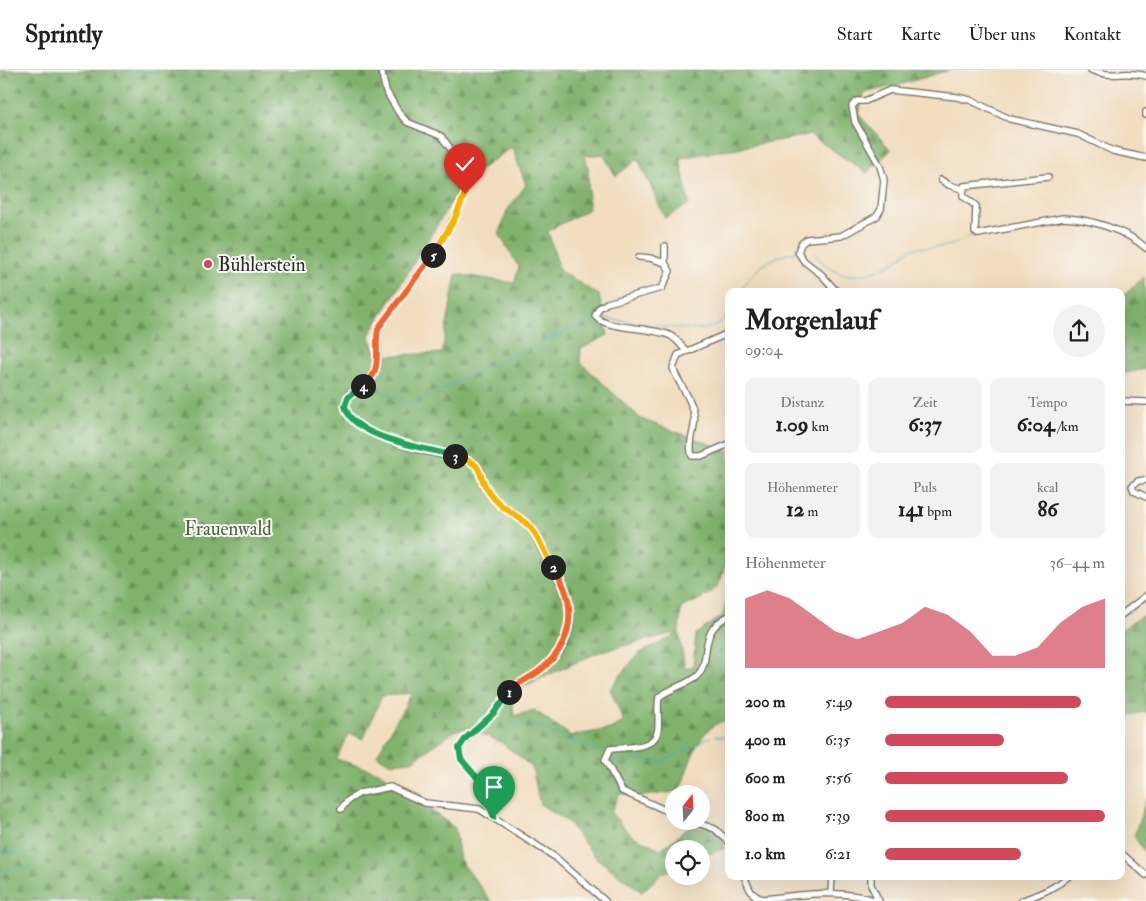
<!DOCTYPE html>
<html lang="de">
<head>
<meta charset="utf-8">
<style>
  :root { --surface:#fff; --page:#f2f2f2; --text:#202124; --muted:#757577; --line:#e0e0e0; --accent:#d1495b }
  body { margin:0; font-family:"IM FELL Double Pica",serif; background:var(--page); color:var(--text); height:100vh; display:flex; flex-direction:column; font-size:19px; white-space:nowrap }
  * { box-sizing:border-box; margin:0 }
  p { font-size:16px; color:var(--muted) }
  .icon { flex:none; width:28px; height:28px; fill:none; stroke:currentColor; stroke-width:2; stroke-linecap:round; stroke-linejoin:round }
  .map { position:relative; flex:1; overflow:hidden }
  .drawer { position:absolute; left:725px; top:218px; width:400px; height:592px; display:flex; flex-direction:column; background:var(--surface); border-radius:10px; box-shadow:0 5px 20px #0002 }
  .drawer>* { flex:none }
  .needle { width:32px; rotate:18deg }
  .fabs { position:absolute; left:665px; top:715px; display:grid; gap:10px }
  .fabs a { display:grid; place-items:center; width:45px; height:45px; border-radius:50%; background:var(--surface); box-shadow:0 5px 20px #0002; font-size:25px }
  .pin { position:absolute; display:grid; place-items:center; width:42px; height:42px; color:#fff; margin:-51px -21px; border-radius:50% 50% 50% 0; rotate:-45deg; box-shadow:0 0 5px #0007 }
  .pin .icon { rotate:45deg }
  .km { position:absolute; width:25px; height:25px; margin:-12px; border-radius:50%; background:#222; color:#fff; font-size:14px; line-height:25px; text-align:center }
  .round { display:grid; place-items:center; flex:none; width:52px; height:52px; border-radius:26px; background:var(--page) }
  .summary { display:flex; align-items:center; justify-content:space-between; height:85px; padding:0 20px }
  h1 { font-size:28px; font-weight:700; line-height:38px }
  .stats { display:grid; grid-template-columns:repeat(3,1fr); gap:8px; height:85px; padding:5px 20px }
  .stats div { display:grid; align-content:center; border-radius:10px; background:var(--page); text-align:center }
  .stats b { font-size:21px; font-weight:700 }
  .stats small { font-size:14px; font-weight:400 }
  .stats p { font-size:14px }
  .chart { height:140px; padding:10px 20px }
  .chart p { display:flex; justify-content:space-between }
  .chart svg { width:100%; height:90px; margin-top:5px; fill:var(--accent); opacity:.7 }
  ul { padding:0 20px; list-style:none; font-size:16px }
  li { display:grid; grid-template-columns:80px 60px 1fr; align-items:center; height:38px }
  li i { height:12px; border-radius:6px; background:var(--accent) }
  header { display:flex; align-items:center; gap:30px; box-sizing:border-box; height:70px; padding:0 25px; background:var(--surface); border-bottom:1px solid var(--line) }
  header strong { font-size:24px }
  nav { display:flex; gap:28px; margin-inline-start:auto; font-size:18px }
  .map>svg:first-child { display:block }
  .forest { fill:url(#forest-firs); stroke:#566e4c; fill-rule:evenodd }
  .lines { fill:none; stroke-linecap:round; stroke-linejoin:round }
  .stream { stroke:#42acc1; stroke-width:1 }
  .minor-casing { stroke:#71695f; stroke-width:8 }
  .minor { stroke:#fff; stroke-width:5.5 }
  .split-1-casing { stroke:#fff; stroke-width:10 }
  .split-2-casing { stroke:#fff; stroke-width:10 }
  .split-3-casing { stroke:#fff; stroke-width:10 }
  .split-4-casing { stroke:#fff; stroke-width:10 }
  .split-5-casing { stroke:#fff; stroke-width:10 }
  .split-6-casing { stroke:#fff; stroke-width:10 }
  .split-1 { stroke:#22a559; stroke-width:6 }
  .split-2 { stroke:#f0652b; stroke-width:6 }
  .split-3 { stroke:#f5b400; stroke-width:6 }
  .split-4 { stroke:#22a559; stroke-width:6 }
  .split-5 { stroke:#f0652b; stroke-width:6 }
  .split-6 { stroke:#f5b400; stroke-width:6 }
  .poi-dot { fill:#d1495b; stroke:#f6f6f2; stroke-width:2 }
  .labels { text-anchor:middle; stroke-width:4; stroke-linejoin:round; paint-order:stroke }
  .poi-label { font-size:19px; fill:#2b2b2b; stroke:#f6f6f2; text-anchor:start }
  .park-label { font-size:19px; fill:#4e5d44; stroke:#f6f6f2 }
</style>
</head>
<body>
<header>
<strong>Sprintly</strong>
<nav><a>Start</a><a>Karte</a><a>Über uns</a><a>Kontakt</a></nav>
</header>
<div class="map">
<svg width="1146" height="831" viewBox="0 0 1146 831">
  <defs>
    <pattern id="forest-firs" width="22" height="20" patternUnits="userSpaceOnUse" patternTransform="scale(1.25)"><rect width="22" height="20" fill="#80b26d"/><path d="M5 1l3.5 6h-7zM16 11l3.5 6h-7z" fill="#69915a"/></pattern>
  </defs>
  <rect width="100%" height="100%" fill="#f6f6f2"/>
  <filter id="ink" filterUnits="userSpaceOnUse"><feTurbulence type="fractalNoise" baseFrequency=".02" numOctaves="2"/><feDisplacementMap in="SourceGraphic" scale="10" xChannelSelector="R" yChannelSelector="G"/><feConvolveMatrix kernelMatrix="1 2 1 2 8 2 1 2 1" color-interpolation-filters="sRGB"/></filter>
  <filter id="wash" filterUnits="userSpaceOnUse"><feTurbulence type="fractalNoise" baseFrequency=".0096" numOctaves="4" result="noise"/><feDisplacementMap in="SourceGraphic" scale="20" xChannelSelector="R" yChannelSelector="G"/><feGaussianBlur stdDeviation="1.12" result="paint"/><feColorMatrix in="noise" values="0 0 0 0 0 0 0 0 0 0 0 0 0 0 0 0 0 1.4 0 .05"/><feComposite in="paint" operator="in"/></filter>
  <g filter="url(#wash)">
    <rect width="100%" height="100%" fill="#f2ddbf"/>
    <!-- forest -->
    <path class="forest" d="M0,0H949L906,13L864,23L859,45L891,80L867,103L810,65L680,88L689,134L665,148L638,89L616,106L603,84L585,86L588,97L589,139L548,161L560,201L599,225L608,265L581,279L580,292L641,349L729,381C729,410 734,500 715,519C707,527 691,533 681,538L679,562L599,582L524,616L512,628L514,646L534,640L571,666L610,659L624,652L610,619L638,584L679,563L685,599L693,596L696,564L723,545L729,518V650C698,653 689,696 680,721L644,726L619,724L611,743L632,766L661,779L697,751L718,756L725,778L701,787V779H674V799L662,803L642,822L595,787L568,752L540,734L532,697L501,672L467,658L456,660L412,691L389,693L377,685L412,623L382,626L363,669L349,663L336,689L379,702L455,758L460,790L491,831H0ZM512,77L526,115L507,141L499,164L519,197L514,213L456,204L442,283L378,286L369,265L452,131L472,105Z
      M1144,207L1146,299L1121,304V228Z
      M1146,543V642L1129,645L1121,652V560Z
      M1146,730V784L1134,766Z"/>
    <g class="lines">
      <!-- stream -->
      <path class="stream" d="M814,183C838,214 865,209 896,191C901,188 906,181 911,179C921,176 935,179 946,176C954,175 963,169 971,166
        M741,221C752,200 771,186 795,182
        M603,248C624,251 701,265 715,256C721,253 725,247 729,242
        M372,317L409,333L420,331L509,286L593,250
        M1126,544L1146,530
        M716,666L729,668
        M495,674L508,658L517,654L530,653L597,681
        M613,692L624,695L637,689L662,692L710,667
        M0,782L29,783
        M0,802L33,796"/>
    </g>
  </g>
  <g filter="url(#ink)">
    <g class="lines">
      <defs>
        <path id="minor" d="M381,0L386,21L399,43L407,52L441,66L459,90L466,112L460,137L438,177L379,257C374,269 381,282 376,296C374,301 370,309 367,313C358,323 344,323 345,339C358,364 412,379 438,384C450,386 464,385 475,393C484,400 482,414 489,423C500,438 517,444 530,457C536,463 538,473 542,480C559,508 581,541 564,575C554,595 532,605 515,616C506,623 501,634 494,643C483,655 467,664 459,678L461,689L480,711L494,747
          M1091,0C1113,9 1125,0 1146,6
          M1146,42V45
          M1048,107L964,116L963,126L976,136L975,162L978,164L1063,148C1090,149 1126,160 1146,178
          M941,110L949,115L962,119
          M665,176V193L670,201L662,218L607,233L599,238L595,246C604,259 650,257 669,265C676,268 681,275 686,281
          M639,187L650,188L665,193
          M836,221L822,205L804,191L798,182L801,174L807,169L841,166L877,146L881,139L884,110L880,96L855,52L852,36L857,31H865L890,20L957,27L970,30L1010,49L1078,64L1113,81L1146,88
          M729,263L678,285L673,298C678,314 691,326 694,344C697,358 687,372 692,386H701L729,374
          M1121,331L1146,332
          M1146,410L1138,411L1132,416L1134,421L1146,427
          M1121,545L1146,526
          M341,739L347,731L360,723L390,717L425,733L479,739L555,787L605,831
          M674,744L622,721L605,690L610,679C626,677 656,680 658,659C659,648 657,638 659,627C670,618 687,615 697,606C713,590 696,561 729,546
          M692,751L715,759L729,772
          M1121,783L1146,805
          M744,806C749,817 750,826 763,829C801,825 840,818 877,831
          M871,806V815L879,831
          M831,823L832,806
          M1021,831C1039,824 1054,819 1069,806"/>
      </defs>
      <!-- minor casing -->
      <use href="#minor" class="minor-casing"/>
      <!-- minor -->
      <use href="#minor" class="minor"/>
    </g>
  </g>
  <g class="lines" filter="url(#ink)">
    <defs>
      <path id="split-1" d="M494,747L480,711L461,689L459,678L466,668L494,643L509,622"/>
      <path id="split-2" d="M509,622C517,613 528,609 538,602C574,575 579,534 553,497"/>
      <path id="split-3" d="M455,386C488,395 474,401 489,422C499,438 517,444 530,457C539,466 545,486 553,497"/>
      <path id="split-4" d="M363,316L348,327L345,336C352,369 428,378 455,386"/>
      <path id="split-5" d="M363,316C386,300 372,273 379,257L433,185"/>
      <path id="split-6" d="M433,185L454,150L465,124"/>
    </defs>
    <!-- split-1 casing -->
    <use href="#split-1" class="split-1-casing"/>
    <!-- split-2 casing -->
    <use href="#split-2" class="split-2-casing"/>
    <!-- split-3 casing -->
    <use href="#split-3" class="split-3-casing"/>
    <!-- split-4 casing -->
    <use href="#split-4" class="split-4-casing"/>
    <!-- split-5 casing -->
    <use href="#split-5" class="split-5-casing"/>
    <!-- split-6 casing -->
    <use href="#split-6" class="split-6-casing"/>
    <!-- split-1 -->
    <use href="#split-1" class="split-1"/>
    <!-- split-2 -->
    <use href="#split-2" class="split-2"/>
    <!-- split-3 -->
    <use href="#split-3" class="split-3"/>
    <!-- split-4 -->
    <use href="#split-4" class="split-4"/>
    <!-- split-5 -->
    <use href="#split-5" class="split-5"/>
    <!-- split-6 -->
    <use href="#split-6" class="split-6"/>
  </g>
  <!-- markers -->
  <circle class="poi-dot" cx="208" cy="194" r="5"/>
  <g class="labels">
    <!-- poi labels -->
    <g class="poi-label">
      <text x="218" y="201">Bühlerstein</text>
    </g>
    <!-- park labels -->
    <g class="park-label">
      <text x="228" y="465">Frauenwald</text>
    </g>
  </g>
</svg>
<div class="fabs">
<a><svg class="needle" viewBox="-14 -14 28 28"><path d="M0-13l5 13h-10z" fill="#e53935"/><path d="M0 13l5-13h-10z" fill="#757577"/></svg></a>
<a><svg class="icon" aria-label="locate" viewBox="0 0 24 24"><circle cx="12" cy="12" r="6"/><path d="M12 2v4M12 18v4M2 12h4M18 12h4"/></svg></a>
</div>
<div class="pin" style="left:494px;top:747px;background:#1e9e55"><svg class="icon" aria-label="arrive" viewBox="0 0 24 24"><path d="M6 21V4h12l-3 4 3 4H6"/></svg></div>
<div class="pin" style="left:465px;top:124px;background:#d93025"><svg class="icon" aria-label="check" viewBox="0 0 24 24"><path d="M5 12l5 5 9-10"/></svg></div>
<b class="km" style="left:509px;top:622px">1</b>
<b class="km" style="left:553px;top:497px">2</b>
<b class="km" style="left:455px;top:386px">3</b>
<b class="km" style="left:363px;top:316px">4</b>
<b class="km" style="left:433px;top:185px">5</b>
<section class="drawer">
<div class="summary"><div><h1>Morgenlauf</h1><p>09:04</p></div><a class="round"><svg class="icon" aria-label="share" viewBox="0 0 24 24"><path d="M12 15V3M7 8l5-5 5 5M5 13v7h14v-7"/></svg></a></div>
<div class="stats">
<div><p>Distanz</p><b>1.09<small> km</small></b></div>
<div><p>Zeit</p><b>6:37</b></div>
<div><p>Tempo</p><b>6:04<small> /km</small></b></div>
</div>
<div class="stats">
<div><p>Höhenmeter</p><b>12<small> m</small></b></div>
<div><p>Puls</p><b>141<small> bpm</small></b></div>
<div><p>kcal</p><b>86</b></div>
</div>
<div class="chart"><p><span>Höhenmeter</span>36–44 m</p>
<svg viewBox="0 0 160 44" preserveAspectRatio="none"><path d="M0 44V10L10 6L20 10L30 18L40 26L50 30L60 26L70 22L80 14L90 18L100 26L110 38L120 38L130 34L140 22L150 14L160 10V44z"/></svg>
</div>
<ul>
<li><b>200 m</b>5:49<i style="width:89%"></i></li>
<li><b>400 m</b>6:35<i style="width:54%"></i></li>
<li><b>600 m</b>5:56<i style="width:83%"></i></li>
<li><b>800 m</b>5:39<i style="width:100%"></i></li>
<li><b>1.0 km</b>6:21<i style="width:62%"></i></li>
</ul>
</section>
</div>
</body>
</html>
